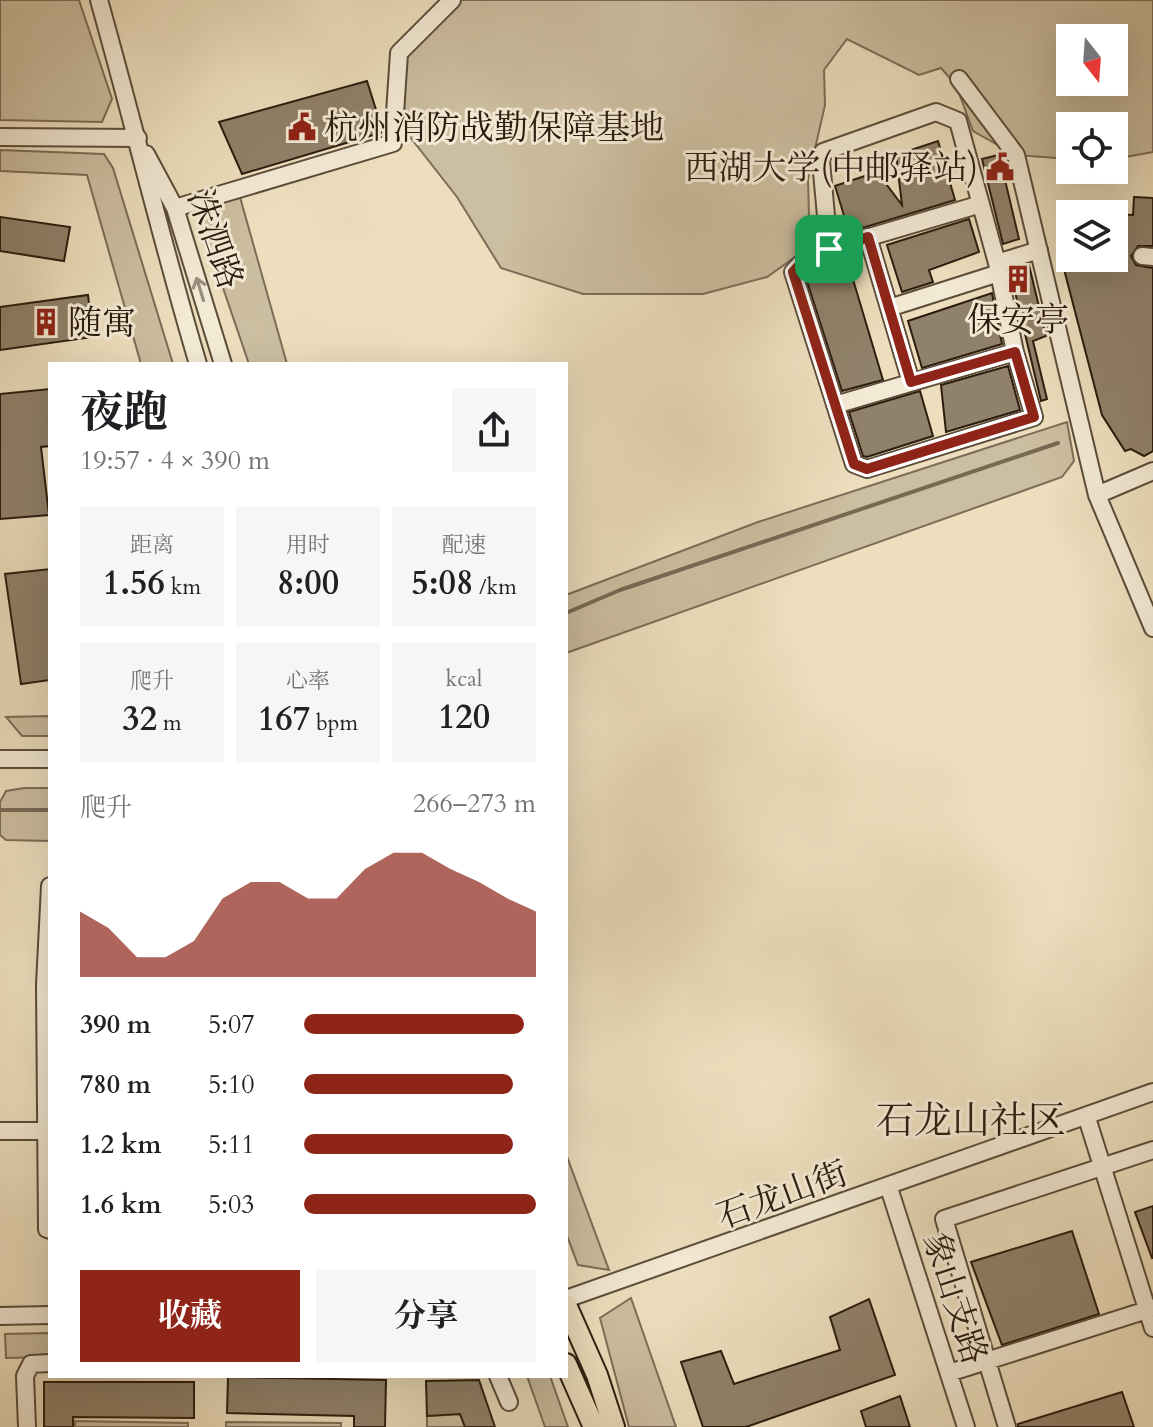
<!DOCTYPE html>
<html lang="zh">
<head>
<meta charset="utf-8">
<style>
  :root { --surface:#fff; --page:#f6f6f6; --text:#202124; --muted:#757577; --accent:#8f2418 }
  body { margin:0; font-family:Cardo,"Noto Serif SC",serif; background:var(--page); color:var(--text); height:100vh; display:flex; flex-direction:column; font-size:30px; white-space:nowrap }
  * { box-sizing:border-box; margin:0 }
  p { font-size:26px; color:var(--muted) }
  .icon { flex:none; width:44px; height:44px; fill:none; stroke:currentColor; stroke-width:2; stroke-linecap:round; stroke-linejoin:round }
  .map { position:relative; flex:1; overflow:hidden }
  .drawer { position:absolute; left:48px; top:362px; width:520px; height:1016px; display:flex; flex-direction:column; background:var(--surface); border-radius:0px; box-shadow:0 8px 32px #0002 }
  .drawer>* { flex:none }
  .needle { width:52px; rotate:163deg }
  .fabs { position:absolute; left:1056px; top:24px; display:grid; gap:16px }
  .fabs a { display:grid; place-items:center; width:72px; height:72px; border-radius:0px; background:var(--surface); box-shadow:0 8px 32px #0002; font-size:40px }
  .pin { position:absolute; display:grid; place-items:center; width:68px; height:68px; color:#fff; margin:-34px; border-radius:16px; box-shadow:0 4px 12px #0006 }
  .round { display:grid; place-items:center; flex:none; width:84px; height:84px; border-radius:0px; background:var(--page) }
  .head { display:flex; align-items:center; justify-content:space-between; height:136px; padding:0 32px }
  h1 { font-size:44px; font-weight:700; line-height:60px }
  .stats { display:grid; grid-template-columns:repeat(3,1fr); gap:12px; height:136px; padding:8px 32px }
  .stats div { display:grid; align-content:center; border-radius:0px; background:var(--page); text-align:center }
  .stats b { font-size:34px; font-weight:700 }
  .stats small { font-size:22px; font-weight:400 }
  .stats p { font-size:22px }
  .chart { height:224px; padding:16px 32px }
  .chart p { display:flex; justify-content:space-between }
  .chart svg { width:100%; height:144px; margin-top:8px; fill:var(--accent); opacity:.7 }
  .cta { display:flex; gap:16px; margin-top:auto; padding:16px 32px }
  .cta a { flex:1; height:92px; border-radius:0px; background:var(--accent); color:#fff; font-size:32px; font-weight:700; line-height:92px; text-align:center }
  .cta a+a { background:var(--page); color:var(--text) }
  ul { padding:0 32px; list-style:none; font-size:26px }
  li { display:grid; grid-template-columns:128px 96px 1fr; align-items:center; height:60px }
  li i { height:20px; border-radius:10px; background:var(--accent) }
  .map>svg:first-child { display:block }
  .green { fill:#ccbea0; stroke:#7c6d58; stroke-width:2; fill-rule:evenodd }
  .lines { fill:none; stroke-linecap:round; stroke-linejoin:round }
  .stream { stroke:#786954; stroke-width:4 }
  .building { fill:#90816a; stroke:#2c1c0f; stroke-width:2 }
  .minor-casing { stroke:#5c4d3b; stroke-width:20 }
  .major-casing { stroke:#2c1c0f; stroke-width:24 }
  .minor { stroke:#f3ead5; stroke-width:16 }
  .major { stroke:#eddfbe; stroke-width:20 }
  .oneway { stroke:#998d7c }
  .route-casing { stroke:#fff; stroke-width:16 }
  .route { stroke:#8f2418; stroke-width:10 }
  .labels { text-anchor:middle; stroke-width:6; stroke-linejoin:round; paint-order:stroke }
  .poi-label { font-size:34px; fill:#2c1c0f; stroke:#f3ead5; text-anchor:start }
  .street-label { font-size:34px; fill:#2c1c0f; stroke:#f3ead5 }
  .quarter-label { font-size:38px; fill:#2c1c0f; stroke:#f3ead5 }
</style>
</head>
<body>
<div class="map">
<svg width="1153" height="1427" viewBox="0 0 1153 1427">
  <rect width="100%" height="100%" fill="#eddfbe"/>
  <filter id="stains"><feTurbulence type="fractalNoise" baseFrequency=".0025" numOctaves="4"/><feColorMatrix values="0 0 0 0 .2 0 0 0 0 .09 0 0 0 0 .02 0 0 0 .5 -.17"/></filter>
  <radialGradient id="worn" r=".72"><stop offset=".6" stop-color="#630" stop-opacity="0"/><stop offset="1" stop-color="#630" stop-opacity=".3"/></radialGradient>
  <!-- green -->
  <path class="green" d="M0,0H79L112,99L102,122L0,120Z
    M440,0H1153V152L1114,159V126H1070V159L1016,155L973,131L956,85L941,68L919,75L847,39L824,70L825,105L808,179L809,217L816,242L767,277L703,294H583L501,268L457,197L407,133L399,53ZM1070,38H1114V82H1070Z
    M0,150L104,154L113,168L173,364H141L87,175L0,171Z
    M238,190L287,364H249L194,203Z
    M1067,422L1074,461L1062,477L566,653V595L758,522Z
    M50,716V736H22L6,717Z
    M24,788H50V841L6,840L0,835V802L6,791Z
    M566,1154L609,1270L578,1265L566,1233Z
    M631,1298L676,1427H629L600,1318Z
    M50,1333V1357L6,1358L5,1334Z
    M527,1376H550L568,1427H545Z
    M460,1414L465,1427H427V1416Z
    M75,1421L188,1423V1427H75Z
    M226,1422L341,1423V1427H226Z"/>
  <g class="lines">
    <!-- stream -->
    <path class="stream" d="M566,613L620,590L1058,443
      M0,810H50"/>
  </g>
  <!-- building -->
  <path class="building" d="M367,81L383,132L242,174L219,122Z
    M938,141L955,200L849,232L835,186L877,172L902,205L896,155Z
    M1002,154L1010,178L1005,180L1019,239L1003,244L982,159Z
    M1134,197L1153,198V246H1138L1131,256L1136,265L1153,268V451L1144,456L1131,449L1125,451L1102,415L1065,273L1064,258H1114V214L1133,215Z
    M0,217L70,227L64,261L0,251Z
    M969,219L979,252L929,270L933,282L902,292L887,245Z
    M846,256L883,380L842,391L805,275L811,268Z
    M1029,265L1046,336L1033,341L1047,399L1041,401L1010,271Z
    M992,293L1002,344L922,368L908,321Z
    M88,295L93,337L0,350V307Z
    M1008,366L1020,410L946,432L941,385Z
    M50,389V446L41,447L49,515L0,519V394Z
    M920,391L933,436L867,457L863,456L849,412Z
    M50,569V680L21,684L5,574Z
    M1153,1206V1258H1152L1135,1212Z
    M1072,1231L1099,1314L1002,1345L971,1262Z
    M869,1299L895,1375L746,1427H703L681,1362L721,1351L734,1384L840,1350L830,1317Z
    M228,1377L386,1380L385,1427H354V1416L227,1413Z
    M479,1380L495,1427H465L460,1414L427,1416L426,1381Z
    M44,1382H194V1418L73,1417V1427H44Z
    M1122,1392L1134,1427H1018V1424Z
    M900,1396L910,1427H866L861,1411Z"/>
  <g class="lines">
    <defs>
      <path id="minor" d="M99,0C133,121 162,243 198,364
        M959,79L1016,155L1097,495L1153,628
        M0,137L138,138
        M146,154L175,208L223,364
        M175,208L393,143L399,53L452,0
        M868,237L911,382
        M829,249L981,204
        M1142,256L1153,257
        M997,263L958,121L936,112L823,152L821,161L829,249L805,259L793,272L854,464L867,469L1034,417L1015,352L997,263L1039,250
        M889,308L999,273
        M835,405L1015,352
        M1097,495L1153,471
        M0,759H50
        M50,886L45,985L47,1229L50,1230
        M1087,1118L1153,1328
        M0,1131H44
        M889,1188L966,1427
        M566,1299L1153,1092
        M0,1316L50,1315
        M949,1373L1153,1308
        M498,1376L509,1402
        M27,1427L25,1376L31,1364L50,1363
        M1007,1427L944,1219L1153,1150"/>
      <path id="major" d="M566,1305L597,1375L614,1427
        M566,1364L594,1427"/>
    </defs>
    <!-- minor casing -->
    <use href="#minor" class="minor-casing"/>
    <!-- major casing -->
    <use href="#major" class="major-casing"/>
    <!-- minor -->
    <use href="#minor" class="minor"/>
    <!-- major -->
    <use href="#major" class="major"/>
  </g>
  <!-- one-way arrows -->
  <defs><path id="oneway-shaft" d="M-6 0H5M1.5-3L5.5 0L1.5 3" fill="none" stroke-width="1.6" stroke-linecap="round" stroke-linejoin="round" transform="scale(2)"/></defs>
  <use class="oneway" href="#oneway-shaft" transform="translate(200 289) rotate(-107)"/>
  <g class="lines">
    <defs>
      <path id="route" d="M868,237L911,382L1015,352L1034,417L867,469L854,464L793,272L805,259Z"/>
    </defs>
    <!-- route casing -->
    <use href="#route" class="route-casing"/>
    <!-- route -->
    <use href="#route" class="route"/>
  </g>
  <!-- icons -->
  <defs>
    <symbol id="civic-bare" viewBox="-9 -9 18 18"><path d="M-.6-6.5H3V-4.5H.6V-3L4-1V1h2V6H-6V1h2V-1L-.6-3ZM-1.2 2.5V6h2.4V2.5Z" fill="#8f2418" stroke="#f3ead5" stroke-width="2.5" paint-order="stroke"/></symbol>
    <symbol id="building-bare" viewBox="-9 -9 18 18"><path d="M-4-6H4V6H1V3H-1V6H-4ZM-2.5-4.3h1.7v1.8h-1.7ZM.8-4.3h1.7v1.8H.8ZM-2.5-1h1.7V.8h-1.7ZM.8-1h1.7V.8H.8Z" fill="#8f2418" stroke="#f3ead5" stroke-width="2.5" paint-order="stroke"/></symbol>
  </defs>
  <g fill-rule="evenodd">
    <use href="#civic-bare" x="282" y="107" width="40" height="40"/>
    <use href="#civic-bare" x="980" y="147" width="40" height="40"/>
    <use href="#building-bare" x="998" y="259" width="40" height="40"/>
    <use href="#building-bare" x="26" y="302" width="40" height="40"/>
  </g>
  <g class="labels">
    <!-- poi labels -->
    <g class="poi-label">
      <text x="324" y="139">杭州消防战勤保障基地</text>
      <text x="978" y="179" text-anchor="end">西湖大学(中邮驿站)</text>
      <text x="1018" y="331" text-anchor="middle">保安亭</text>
      <text x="68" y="334">随寓</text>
    </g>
    <!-- street labels -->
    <g class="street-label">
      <text transform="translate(216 239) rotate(71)" y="12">洙泗路</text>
      <text transform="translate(782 1194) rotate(-20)" y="12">石龙山街</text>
      <text transform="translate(956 1298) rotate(72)" y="12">象山支路</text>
    </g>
    <!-- quarter labels -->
    <g class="quarter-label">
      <text x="971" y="1133">石龙山社区</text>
    </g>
  </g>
  <rect width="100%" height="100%" filter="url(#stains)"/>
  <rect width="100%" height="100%" fill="url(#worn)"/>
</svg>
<div class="fabs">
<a><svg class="needle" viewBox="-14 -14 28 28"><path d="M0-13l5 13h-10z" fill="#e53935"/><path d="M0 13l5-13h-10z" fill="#757577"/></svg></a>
<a><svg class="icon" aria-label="locate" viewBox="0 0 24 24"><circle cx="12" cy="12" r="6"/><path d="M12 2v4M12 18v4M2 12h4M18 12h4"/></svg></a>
<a><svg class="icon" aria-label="layers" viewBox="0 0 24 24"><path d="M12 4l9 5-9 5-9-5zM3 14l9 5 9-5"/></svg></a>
</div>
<div class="pin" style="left:829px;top:249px;background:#1e9e55"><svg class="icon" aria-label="arrive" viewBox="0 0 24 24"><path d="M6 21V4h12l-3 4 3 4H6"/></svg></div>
<section class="drawer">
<div class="head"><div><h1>夜跑</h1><p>19:57 · 4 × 390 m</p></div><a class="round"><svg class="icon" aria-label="share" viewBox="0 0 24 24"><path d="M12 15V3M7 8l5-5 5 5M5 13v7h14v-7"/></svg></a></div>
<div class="stats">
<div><p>距离</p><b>1.56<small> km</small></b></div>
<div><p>用时</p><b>8:00</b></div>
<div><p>配速</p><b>5:08<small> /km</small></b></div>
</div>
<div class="stats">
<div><p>爬升</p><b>32<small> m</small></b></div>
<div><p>心率</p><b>167<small> bpm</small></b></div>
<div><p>kcal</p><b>120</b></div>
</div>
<div class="chart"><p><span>爬升</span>266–273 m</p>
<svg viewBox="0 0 160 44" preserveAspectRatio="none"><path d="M0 44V24L10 29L20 38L30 38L40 33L50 20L60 15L70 15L80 20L90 20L100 11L110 6L120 6L130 11L140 15L150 20L160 24V44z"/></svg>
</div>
<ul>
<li><b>390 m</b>5:07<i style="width:95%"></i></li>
<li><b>780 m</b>5:10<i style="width:90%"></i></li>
<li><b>1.2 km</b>5:11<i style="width:90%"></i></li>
<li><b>1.6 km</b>5:03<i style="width:100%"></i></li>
</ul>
<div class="cta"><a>收藏</a><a>分享</a></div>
</section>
</div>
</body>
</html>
